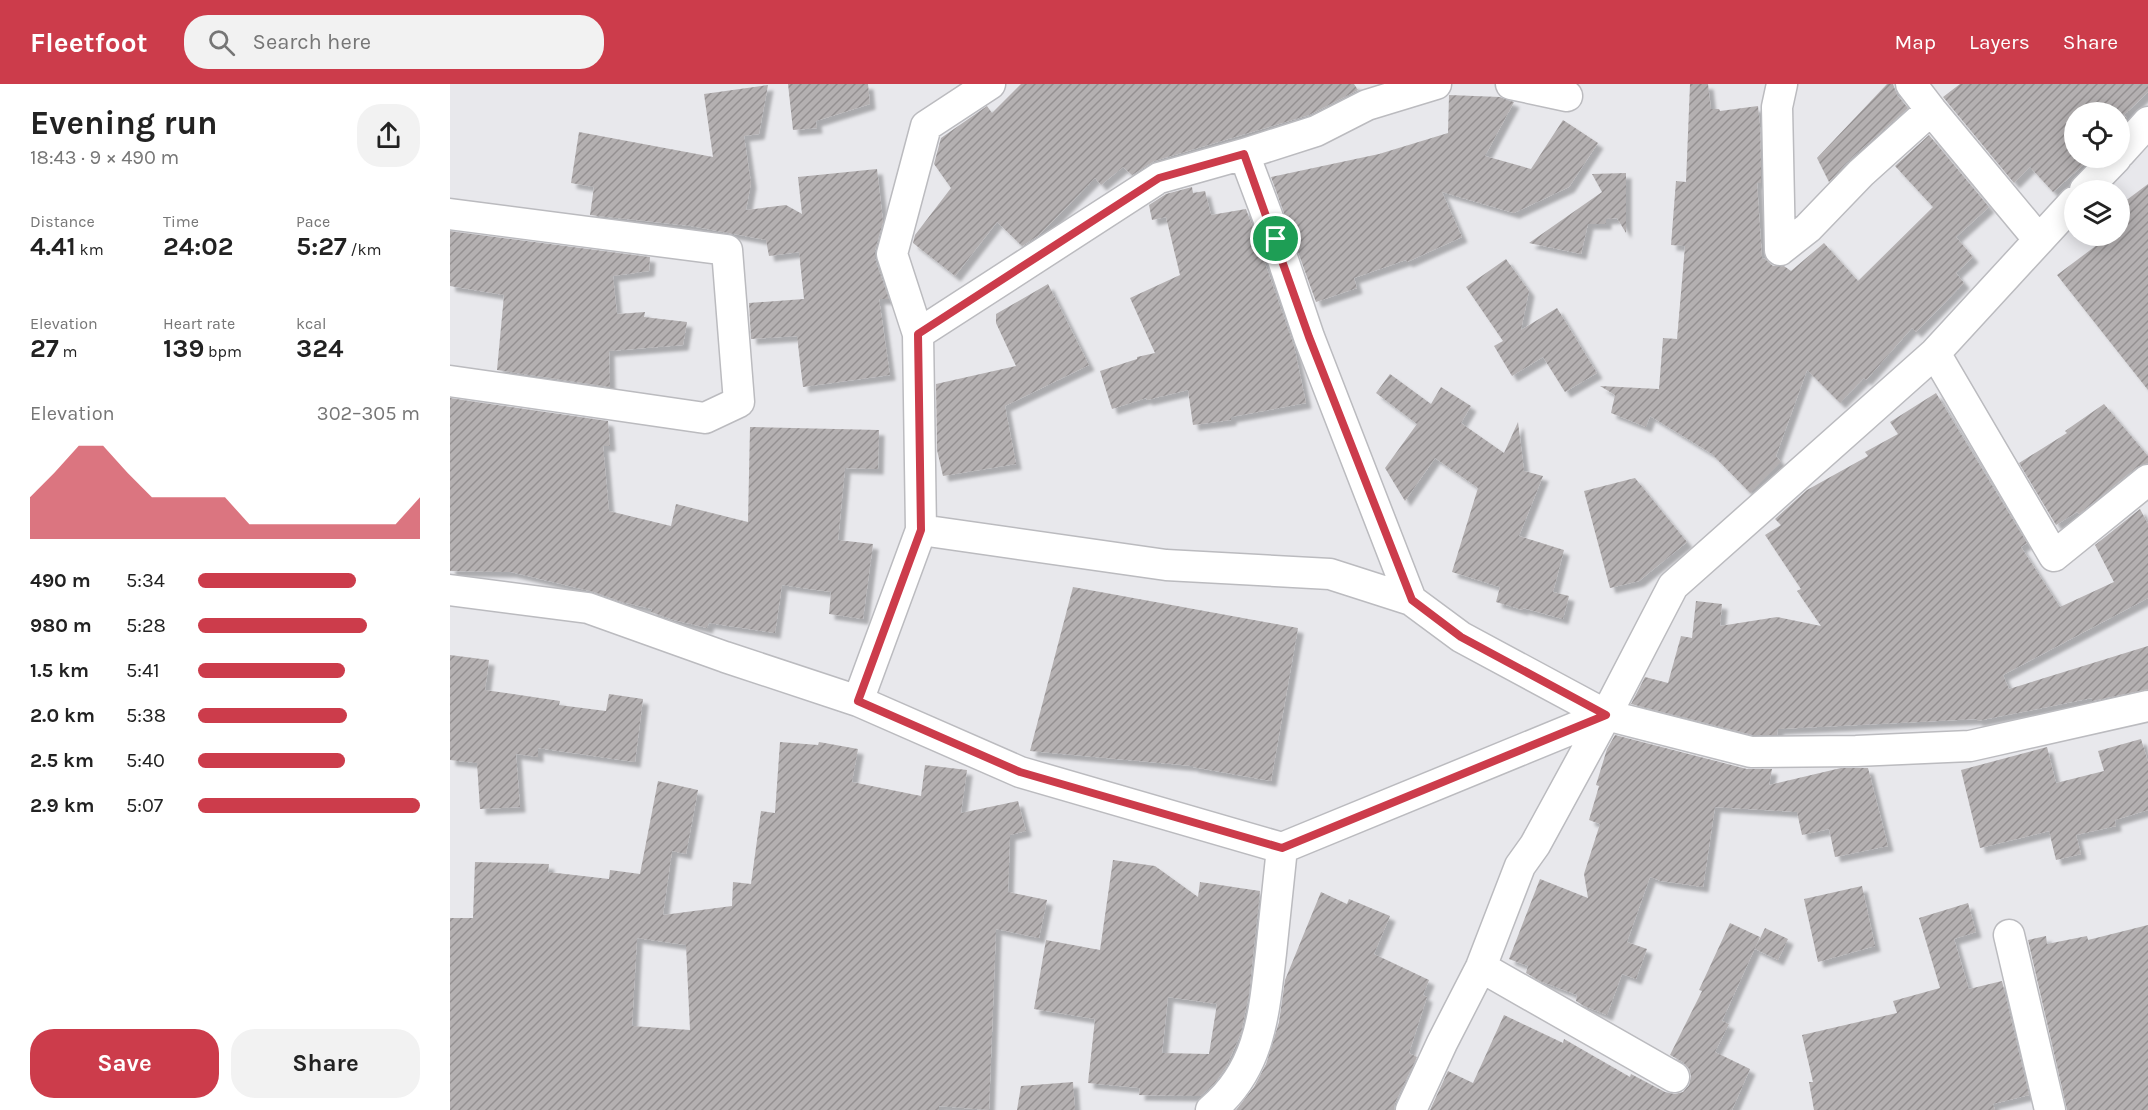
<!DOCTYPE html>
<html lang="en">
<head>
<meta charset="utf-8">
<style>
  :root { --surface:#fff; --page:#f2f2f2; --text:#222; --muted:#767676; --accent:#cc3c4b }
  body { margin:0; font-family:Karla,sans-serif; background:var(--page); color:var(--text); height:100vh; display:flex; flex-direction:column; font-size:22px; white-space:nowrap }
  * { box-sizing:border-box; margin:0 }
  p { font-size:20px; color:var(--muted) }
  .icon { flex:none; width:33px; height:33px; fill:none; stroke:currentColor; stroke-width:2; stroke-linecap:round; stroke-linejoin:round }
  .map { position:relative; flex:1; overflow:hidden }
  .panel { display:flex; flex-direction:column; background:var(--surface); width:450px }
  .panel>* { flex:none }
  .buttons { position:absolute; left:1614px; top:18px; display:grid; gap:12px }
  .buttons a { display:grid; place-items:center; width:66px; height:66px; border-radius:50%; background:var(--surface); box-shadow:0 3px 15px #0003; font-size:30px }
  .pin { position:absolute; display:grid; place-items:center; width:51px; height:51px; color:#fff; margin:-26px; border:3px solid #fff; border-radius:50%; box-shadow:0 2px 6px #0007 }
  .round { display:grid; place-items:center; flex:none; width:63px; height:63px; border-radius:24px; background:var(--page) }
  .overview { display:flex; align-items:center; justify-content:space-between; height:102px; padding:0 30px }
  h1 { font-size:33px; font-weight:700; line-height:45px }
  .stats { display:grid; grid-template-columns:repeat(3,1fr); gap:9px; height:102px; padding:6px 30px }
  .stats div { display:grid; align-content:center }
  .stats b { font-size:26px; font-weight:700 }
  .stats small { font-size:16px; font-weight:400 }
  .stats p { font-size:16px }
  .chart { height:168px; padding:12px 30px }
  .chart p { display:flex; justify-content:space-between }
  .chart svg { width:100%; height:108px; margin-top:6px; fill:var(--accent); opacity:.7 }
  .cta { display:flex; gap:12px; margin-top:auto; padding:12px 30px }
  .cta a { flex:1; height:69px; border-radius:24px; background:var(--accent); color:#fff; font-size:24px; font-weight:700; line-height:69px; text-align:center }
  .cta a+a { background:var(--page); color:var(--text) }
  ul { padding:0 30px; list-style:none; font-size:20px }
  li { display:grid; grid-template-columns:96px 72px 1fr; align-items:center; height:45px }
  li i { height:15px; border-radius:8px; background:var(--accent) }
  header { display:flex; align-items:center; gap:36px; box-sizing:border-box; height:84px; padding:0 30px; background:var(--accent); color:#fff }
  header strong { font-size:28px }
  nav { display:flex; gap:33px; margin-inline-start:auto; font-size:21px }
  .search { width:420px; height:54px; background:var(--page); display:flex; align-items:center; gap:15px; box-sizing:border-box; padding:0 21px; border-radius:24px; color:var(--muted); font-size:22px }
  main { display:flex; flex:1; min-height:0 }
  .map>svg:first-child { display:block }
  .building { fill:url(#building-hatch); fill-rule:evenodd; filter:url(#shadow) }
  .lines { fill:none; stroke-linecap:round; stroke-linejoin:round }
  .minor-casing { stroke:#bbbbbf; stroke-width:33 }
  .minor { stroke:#fff; stroke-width:30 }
  .route-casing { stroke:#fff; stroke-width:12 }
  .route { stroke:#cc3c4b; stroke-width:8 }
</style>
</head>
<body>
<header>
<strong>Fleetfoot</strong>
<div class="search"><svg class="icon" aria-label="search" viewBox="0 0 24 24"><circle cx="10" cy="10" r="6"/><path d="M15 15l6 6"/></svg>Search here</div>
<nav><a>Map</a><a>Layers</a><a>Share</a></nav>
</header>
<main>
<section class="panel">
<div class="overview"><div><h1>Evening run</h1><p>18:43 · 9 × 490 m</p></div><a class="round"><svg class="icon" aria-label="share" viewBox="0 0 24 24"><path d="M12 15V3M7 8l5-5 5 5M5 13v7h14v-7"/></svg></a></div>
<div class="stats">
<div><p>Distance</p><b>4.41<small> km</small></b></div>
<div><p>Time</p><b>24:02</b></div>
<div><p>Pace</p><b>5:27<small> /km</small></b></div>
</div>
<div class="stats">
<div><p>Elevation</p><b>27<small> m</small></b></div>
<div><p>Heart rate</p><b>139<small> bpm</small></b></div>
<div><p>kcal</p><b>324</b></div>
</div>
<div class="chart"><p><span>Elevation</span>302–305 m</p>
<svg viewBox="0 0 160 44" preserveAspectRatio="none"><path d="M0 44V27L10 17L20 6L30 6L40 17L50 27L60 27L70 27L80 27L90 38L100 38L110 38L120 38L130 38L140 38L150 38L160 27V44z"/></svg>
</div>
<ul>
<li><b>490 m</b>5:34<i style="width:71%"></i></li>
<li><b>980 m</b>5:28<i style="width:76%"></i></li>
<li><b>1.5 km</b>5:41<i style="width:66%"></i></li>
<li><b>2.0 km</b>5:38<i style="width:67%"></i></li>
<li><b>2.5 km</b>5:40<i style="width:66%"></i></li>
<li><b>2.9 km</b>5:07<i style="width:100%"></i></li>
</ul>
<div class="cta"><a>Save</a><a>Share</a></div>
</section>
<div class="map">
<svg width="1698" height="1026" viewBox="0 0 1698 1026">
  <defs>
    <pattern id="building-hatch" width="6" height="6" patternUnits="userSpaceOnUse" patternTransform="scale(1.5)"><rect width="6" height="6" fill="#b4b0b1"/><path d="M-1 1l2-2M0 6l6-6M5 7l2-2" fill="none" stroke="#949091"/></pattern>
    <filter id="shadow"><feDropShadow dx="5.5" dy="5.5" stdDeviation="1.5" flood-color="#0004"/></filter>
  </defs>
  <rect width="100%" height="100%" fill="#e8e8ec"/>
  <!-- building -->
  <path class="building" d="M338,0H418L420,20L366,37L367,44L343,46Z
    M571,0H904L908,6L859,31L704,77L682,91L673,83L651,101L645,94L589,151L572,162L547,138L505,192L463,159L465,151L501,104L484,80L491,54L537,22L542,29Z
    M1240,0H1258L1261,25H1269L1270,27L1308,22L1310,42L1311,85V99H1307L1312,174L1315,175L1323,182H1334L1341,187L1374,159L1408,197L1483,123L1445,82L1479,51L1539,123L1506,153L1523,173L1506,189L1514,199L1466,248L1462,244L1416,296L1414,294L1390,319L1357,286L1326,372L1331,378L1300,409L1262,370L1200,332L1196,343L1161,329L1165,311L1150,302L1209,305L1213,254L1227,255L1235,162L1221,161L1226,97L1236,98Z
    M1437,0H1443L1447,11L1458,24L1399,76L1379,98L1367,74Z
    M1510,0H1698V8L1674,31L1677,35L1670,41V28H1624V74H1641L1603,108L1580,83L1564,99L1493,13Z
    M318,1L309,50L294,52L301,99L296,126L336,121L352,130L348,93L427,85L433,138L425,166V175L439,215H429L440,291L353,303L347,252L301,255L299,219L354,215L349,168L319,172L316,156L241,142L140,131L144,103L121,99L129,48L263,73L254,10Z
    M999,11L1050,13L1064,18L1035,72L1081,85L1113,36L1148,59L1119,103L1064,129L992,108L1012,153L957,178L956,176L904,194L907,204L866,218L821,93L929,70L998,49Z
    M1176,89V149L1167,134L1156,135V140H1138L1131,170L1079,159L1152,108L1142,90Z
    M1698,100V306L1607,191L1659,152H1670V121Z
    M742,103L743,109L755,107L761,131L796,125L844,262L856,319L781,333V336L743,341L738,306L697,316L696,314L662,325L650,287L687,275V273L705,269L680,214L730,191L716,133L702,136L699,121L716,110Z
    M0,147L200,173L199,187L163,192L167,230L195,228L194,233L237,238L233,261L159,267L160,303L47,286L54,211L0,202Z
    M1056,175L1079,207L1071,246L1107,224L1147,289L1115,308L1093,273L1062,292L1044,262L1053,257L1016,203Z
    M598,200L639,281L555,322L566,380L493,392L487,366L486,300L566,282L546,239V230Z
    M940,290L981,320L991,303L1021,322L1011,339L1054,369L1068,338L1074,387L1093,392L1069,452L1114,466L1103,508L1119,512L1113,535L1073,524V526L1046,518L1050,503L1002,488L1028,404L985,374L955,417L935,384L967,340L926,309Z
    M1486,309L1577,459L1571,463L1610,523L1664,498L1645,461L1690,425L1698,440V514L1553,591L1559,605L1698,562V605L1642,617V614L1527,637V635L1328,645L1327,651H1303L1181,620L1195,593L1218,599L1231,552L1242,554L1246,517L1272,520L1270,542L1327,533L1371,542L1347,507L1351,505L1315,451L1331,441L1325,435L1357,406L1418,372L1415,368L1448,350L1440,338Z
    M0,314L158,337L160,362H153L159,427L221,442L226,420L298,438L300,343L429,346L428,385L395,384L388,456L423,460L413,535L379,530L381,508L332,501L325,549L259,539L257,544L224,536L201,528L202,525L172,518L144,508L61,488L0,487Z
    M1654,320L1698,372V379L1687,383L1629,430L1627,428L1606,441L1569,379L1617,349L1615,347Z
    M1185,394L1237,458L1189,497L1160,504L1134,407Z
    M623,503L848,544L821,697L743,683V682L580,667Z
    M0,571L39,576L35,606L110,617L109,621L156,627L159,610L193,615L185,678L88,664V673L66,670L70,723L30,725L27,679L0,676Z
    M1165,651L1297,685H1322L1319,701L1391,684H1418L1438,762L1385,773L1379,745L1352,751L1347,728L1265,723L1253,803L1211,797L1200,793L1177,858L1197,865L1186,895L1172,890L1157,931L1134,922L1126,917L1127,911L1090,897L1076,889L1078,882L1059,875L1090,795L1138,814L1134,790L1150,740L1139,736L1149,702L1146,701L1157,665Z
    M1691,655L1698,678V726L1665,736L1666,742L1626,751L1631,770L1606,776L1599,747L1530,764L1511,686L1597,663L1606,699L1654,687L1648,667Z
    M330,658L368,661L369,658L408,665L402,698L471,712L475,681L517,686L511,729L568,717L576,747L560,751L558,808L597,816L589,854L546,845L539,1026L489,1022V1026H0V834H23L25,778L99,780L98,788L159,795L160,786L190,790L208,697L248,706L236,770L222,767L213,831L282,822L283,798L301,800L311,727L325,729ZM187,854L236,861L240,946L182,942Z
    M663,776L705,782L748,813L750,798L810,807L799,910L791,949L776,983L765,999L750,1012L689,1011L690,1004L638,999L645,935L584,925L596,856L650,866ZM718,913L767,920L759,970L712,969Z
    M1412,802L1425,862L1368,878L1354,815Z
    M871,808L897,820L899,815L940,832L924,870L979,896L973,911L977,913L959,969L967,973L945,1019L944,1026H786L804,1003L816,980L829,938L835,896Z
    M1518,819L1526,848L1504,855L1519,905L1552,897L1579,1011L1543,1020L1545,1026H1364L1359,998H1363L1352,951L1447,929L1443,917L1490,904L1469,834Z
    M1280,839L1310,853L1272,937L1279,940L1265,968L1300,985L1282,1026H980L998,987L1023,999L1054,931L1113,959L1114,955L1180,993L1181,990L1215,1008L1225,1010L1233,1008L1239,1001L1241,992L1239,985L1233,978L1220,971L1252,907L1249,906Z
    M1698,841V1026H1617L1578,856L1596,852L1597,860L1637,852L1638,856Z
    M1315,844L1338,855L1328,876L1305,865Z
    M623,998L625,1026H567L571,1002Z"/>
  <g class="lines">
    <defs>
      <path id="minor" d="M1061,0L1117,12
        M1461,0L1481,26
        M1670,69L1698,38
        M794,70L866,47L917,21L986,0
        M1635,106L1666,74
        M0,130L277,166L289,318L255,334L0,297
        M1330,166L1358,144L1411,89L1481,26L1589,156
        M1330,166L1327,23L1332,0
        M468,250L709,94L794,70L826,155L859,253L961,516
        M1485,269L1604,472L1698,396
        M471,446L468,250L442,170L476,42L540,0
        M0,506L138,524L275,573L408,617L471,446L716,481L880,490L961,516L1011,553L1156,631L1301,668L1406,667L1520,662L1698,622
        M408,617L570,688L832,764L1156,631
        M1559,851L1600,1026
        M1031,883L1224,993
        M761,1026C811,985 814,928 821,869C825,834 828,799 832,764
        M961,1026L992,959L1031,883L1070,782L1085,761L1156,631L1223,502L1485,269L1624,118"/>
    </defs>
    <!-- minor casing -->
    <use href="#minor" class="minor-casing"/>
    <!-- minor -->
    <use href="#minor" class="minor"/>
  </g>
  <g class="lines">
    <defs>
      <path id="route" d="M794,70L859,253L962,516L1011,553L1156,631L832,764L570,688L408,617L471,446L468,250L709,94Z"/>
    </defs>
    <!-- route casing -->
    <use href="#route" class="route-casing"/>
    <!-- route -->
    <use href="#route" class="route"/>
  </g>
</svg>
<div class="buttons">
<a><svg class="icon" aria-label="locate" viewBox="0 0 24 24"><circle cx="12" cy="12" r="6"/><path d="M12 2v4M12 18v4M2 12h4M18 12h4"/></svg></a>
<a><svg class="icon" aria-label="layers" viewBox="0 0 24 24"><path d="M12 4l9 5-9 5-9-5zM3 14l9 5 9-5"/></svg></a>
</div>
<div class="pin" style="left:826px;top:155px;background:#1e9e55"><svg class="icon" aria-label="arrive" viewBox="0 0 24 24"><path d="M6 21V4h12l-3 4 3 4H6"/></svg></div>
</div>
</main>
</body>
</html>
